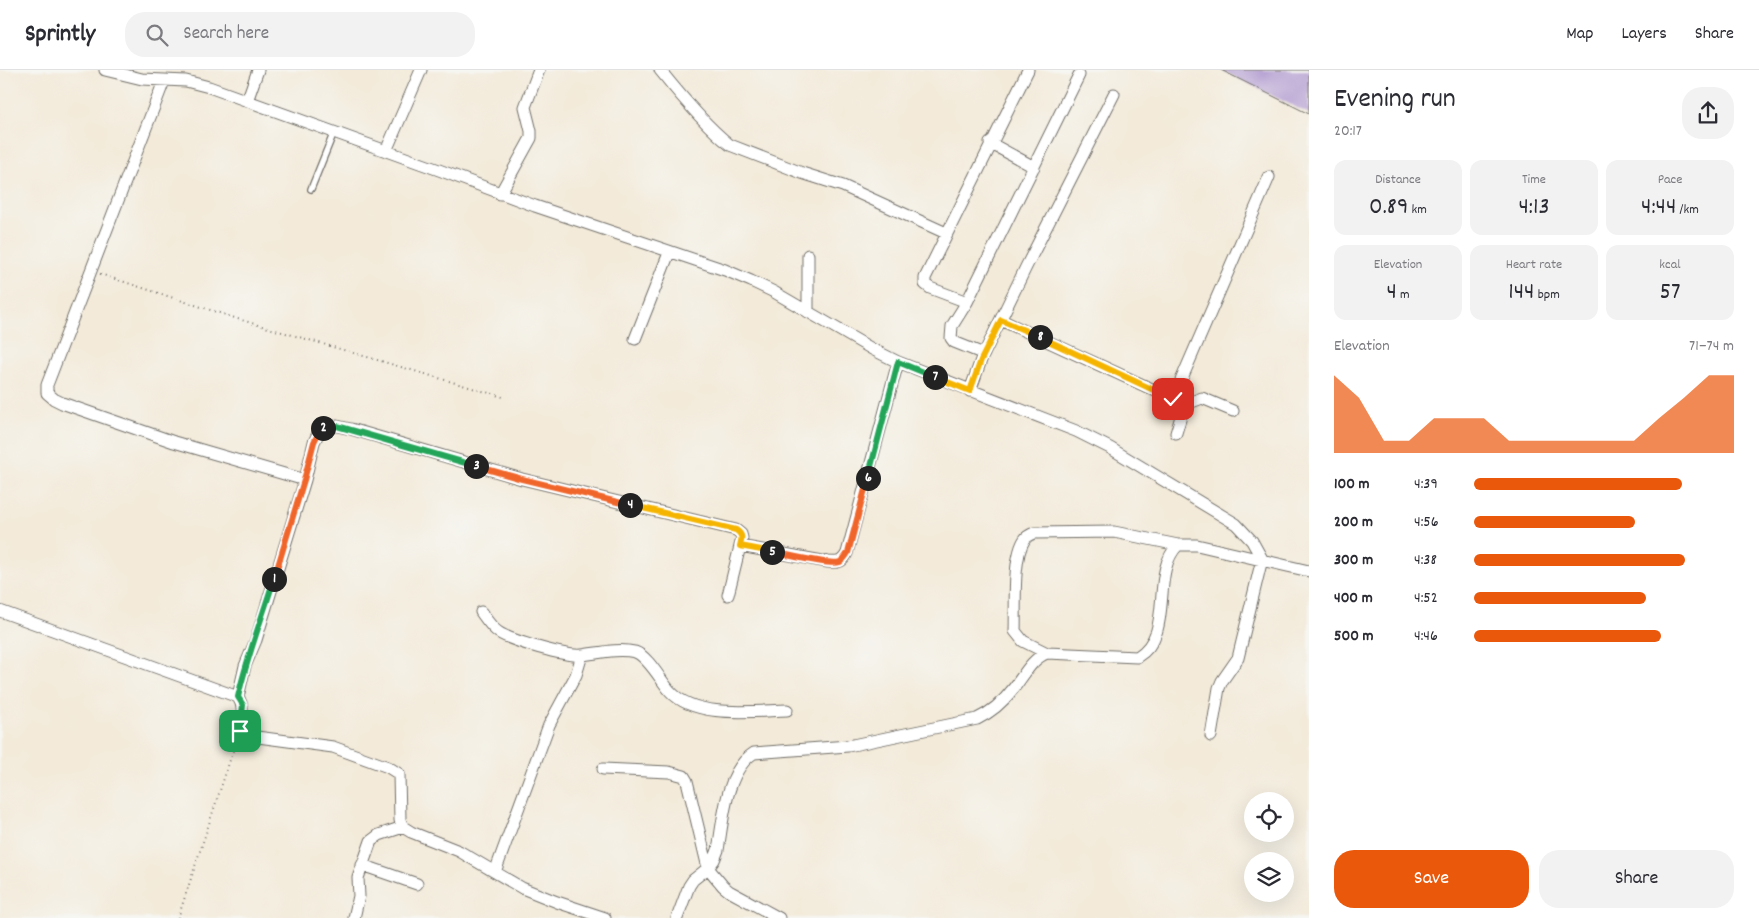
<!DOCTYPE html>
<html lang="en">
<head>
<meta charset="utf-8">
<style>
  :root { --surface:#fff; --page:#f2f2f3; --text:#2b2b33; --muted:#7c7c81; --line:#e1e1e2; --accent:#ea580c }
  body { margin:0; font-family:Dekko,sans-serif; background:var(--page); color:var(--text); height:100vh; display:flex; flex-direction:column; font-size:19px; white-space:nowrap }
  * { box-sizing:border-box; margin:0 }
  p { font-size:16px; color:var(--muted) }
  .icon { flex:none; width:28px; height:28px; fill:none; stroke:currentColor; stroke-width:2; stroke-linecap:round; stroke-linejoin:round }
  .map { position:relative; flex:1; overflow:hidden }
  .details { display:flex; flex-direction:column; background:var(--surface); width:450px }
  .details>* { flex:none }
  .buttons { position:absolute; left:1244px; top:722px; display:grid; gap:10px }
  .buttons a { display:grid; place-items:center; width:50px; height:50px; border-radius:50%; background:var(--surface); box-shadow:0 5px 20px #0002; font-size:25px }
  .pin { position:absolute; display:grid; place-items:center; width:42px; height:42px; color:#fff; margin:-21px; border-radius:10px; box-shadow:0 2px 8px #0006 }
  .km { position:absolute; width:25px; height:25px; margin:-12px; border-radius:50%; background:#222; color:#fff; font-size:14px; line-height:25px; text-align:center }
  .round { display:grid; place-items:center; flex:none; width:52px; height:52px; border-radius:20px; background:var(--page) }
  .overview { display:flex; align-items:center; justify-content:space-between; height:85px; padding:0 25px }
  h1 { font-size:28px; font-weight:600; line-height:38px }
  .metrics { display:grid; grid-template-columns:repeat(3,1fr); gap:8px; height:85px; padding:5px 25px }
  .metrics div { display:grid; align-content:center; border-radius:12px; background:var(--page); text-align:center }
  .metrics b { font-size:25px; font-weight:600 }
  .metrics small { font-size:14px; font-weight:400 }
  .metrics p { font-size:14px }
  .chart { height:140px; padding:10px 25px }
  .chart p { display:flex; justify-content:space-between }
  .chart svg { width:100%; height:90px; margin-top:5px; fill:var(--accent); opacity:.7 }
  .primary-button { display:flex; gap:10px; margin-top:auto; padding:10px 25px }
  .primary-button a { flex:1; height:58px; border-radius:20px; background:var(--accent); color:#fff; font-size:20px; font-weight:600; line-height:58px; text-align:center }
  .primary-button a+a { background:var(--page); color:var(--text) }
  ul { padding:0 25px; list-style:none; font-size:16px }
  li { display:grid; grid-template-columns:80px 60px 1fr; align-items:center; height:38px }
  li i { height:12px; border-radius:6px; background:var(--accent) }
  header { display:flex; align-items:center; gap:30px; box-sizing:border-box; height:70px; padding:0 25px; background:var(--surface); border-bottom:1px solid var(--line) }
  header strong { font-size:24px }
  nav { display:flex; gap:28px; margin-inline-start:auto; font-size:18px }
  .search { width:350px; height:45px; background:var(--page); display:flex; align-items:center; gap:12px; box-sizing:border-box; padding:0 18px; border-radius:20px; color:var(--muted); font-size:19px }
  main { display:flex; flex:1; min-height:0 }
  .map>svg:first-child { display:block }
  .building { fill:#b39cd1 }
  .lines { fill:none; stroke-linecap:round; stroke-linejoin:round }
  .lane-casing { stroke:#716e68; stroke-width:8 }
  .street-casing { stroke:#716e68; stroke-width:13 }
  .path { stroke:#716e68; stroke-width:2; stroke-dasharray:1 4; stroke-linecap:butt }
  .lane { stroke:#fff; stroke-width:5.5 }
  .street { stroke:#fff; stroke-width:11 }
  .split-1-casing { stroke:#fff; stroke-width:10 }
  .split-2-casing { stroke:#fff; stroke-width:10 }
  .split-3-casing { stroke:#fff; stroke-width:10 }
  .split-4-casing { stroke:#fff; stroke-width:10 }
  .split-5-casing { stroke:#fff; stroke-width:10 }
  .split-6-casing { stroke:#fff; stroke-width:10 }
  .split-7-casing { stroke:#fff; stroke-width:10 }
  .split-8-casing { stroke:#fff; stroke-width:10 }
  .split-9-casing { stroke:#fff; stroke-width:10 }
  .split-1 { stroke:#22a559; stroke-width:6 }
  .split-2 { stroke:#f0652b; stroke-width:6 }
  .split-3 { stroke:#22a559; stroke-width:6 }
  .split-4 { stroke:#f0652b; stroke-width:6 }
  .split-5 { stroke:#f5b400; stroke-width:6 }
  .split-6 { stroke:#f0652b; stroke-width:6 }
  .split-7 { stroke:#22a559; stroke-width:6 }
  .split-8 { stroke:#f5b400; stroke-width:6 }
  .split-9 { stroke:#f5b400; stroke-width:6 }
</style>
</head>
<body>
<header>
<strong>Sprintly</strong>
<div class="search"><svg class="icon" aria-label="search" viewBox="0 0 24 24"><circle cx="10" cy="10" r="6"/><path d="M15 15l6 6"/></svg>Search here</div>
<nav><a>Map</a><a>Layers</a><a>Share</a></nav>
</header>
<main>
<div class="map">
<svg width="1309" height="848" viewBox="0 0 1309 848">
  <rect width="100%" height="100%" fill="#f6f6f2"/>
  <filter id="ink" filterUnits="userSpaceOnUse"><feTurbulence type="fractalNoise" baseFrequency=".02" numOctaves="2"/><feDisplacementMap in="SourceGraphic" scale="10" xChannelSelector="R" yChannelSelector="G"/><feConvolveMatrix kernelMatrix="1 2 1 2 8 2 1 2 1" color-interpolation-filters="sRGB"/></filter>
  <filter id="wash" filterUnits="userSpaceOnUse"><feTurbulence type="fractalNoise" baseFrequency=".0096" numOctaves="4" result="noise"/><feDisplacementMap in="SourceGraphic" scale="20" xChannelSelector="R" yChannelSelector="G"/><feGaussianBlur stdDeviation="1.12" result="paint"/><feColorMatrix in="noise" values="0 0 0 0 0 0 0 0 0 0 0 0 0 0 0 0 0 1.4 0 .05"/><feComposite in="paint" operator="in"/></filter>
  <g filter="url(#wash)">
    <rect width="100%" height="100%" fill="#f3ead9"/>
    <g id="blocks">
      <!-- building -->
      <path class="building" d="M1221,0H1309V44Z"/>
    </g>
  </g>
  <g filter="url(#ink)">
    <use href="#blocks" fill-opacity="0" stroke="#716e68" stroke-width="1"/>
    <g class="lines">
      <defs>
        <path id="lane" d="M311,119L334,62"/>
        <path id="street" d="M105,0L142,9L186,11L209,17L439,100L535,136L725,200L751,211L774,222L872,279L898,292L1076,361L1110,378L1236,454L1252,471L1262,489L1238,588L1222,611L1219,618L1211,666
          M660,0C680,25 706,56 730,75L802,103L843,116L946,163
          M164,11L47,315V323L54,329L62,333L174,372L305,410
          M247,31L258,0
          M990,73L1034,97
          M386,81L421,0
          M500,124L531,68V61L525,37L539,0
          M808,185V242
          M967,232L930,218L925,214V208L1028,0
          M1001,250L1180,332L1189,333L1202,328L1233,341
          M635,269L669,183
          M984,284L954,272L951,268L952,256L967,232L1079,5
          M970,321L981,290L1026,197L1114,24
          M1173,329L1269,107
          M1176,363L1185,333
          M740,476L828,492C838,493 843,492 847,483L898,292
          M0,541L238,627C248,643 236,651 242,665L333,677L388,697L399,704L400,750L403,757L411,762L459,781L522,818L557,832L605,848
          M481,542C486,549 491,557 498,562C511,571 567,587 582,585C599,583 618,578 635,582C648,586 661,611 670,621C695,649 753,641 787,640
          M1047,583L1023,571L1015,561C1016,538 1012,487 1025,469C1027,466 1030,465 1034,463L1114,462L1178,475
          M238,627L245,596L256,570L305,410L314,372L319,362L326,356H337L351,359L522,409L736,460L741,464L742,468L728,525
          M603,699L669,702L684,706L687,711L708,798L723,816L729,821L779,848
          M362,795L417,814
          M495,802L549,655L576,605L582,585
          M354,848L359,826L358,808L371,771L379,765L403,757
          M677,848L689,816L693,810L708,798L714,790L718,780C723,751 726,700 754,683L848,676L977,649C992,642 1003,632 1013,619C1023,607 1032,588 1047,583L1137,587C1176,564 1149,504 1178,475H1197L1309,501"/>
      </defs>
      <!-- lane casing -->
      <use href="#lane" class="lane-casing"/>
      <!-- street casing -->
      <use href="#street" class="street-casing"/>
      <!-- path -->
      <path class="path" d="M100,204L238,249L503,327
        M178,848L235,675"/>
      <!-- lane -->
      <use href="#lane" class="lane"/>
      <!-- street -->
      <use href="#street" class="street"/>
    </g>
  </g>
  <g class="lines" filter="url(#ink)">
    <defs>
      <path id="split-1" d="M240,661L243,635L238,627C247,587 262,548 274,509"/>
      <path id="split-2" d="M274,509L304,410L314,372L319,362L323,358"/>
      <path id="split-3" d="M323,358L326,356H337L476,396"/>
      <path id="split-4" d="M476,396L522,409L630,435"/>
      <path id="split-5" d="M630,435L736,460C743,465 742,468 740,476L772,482"/>
      <path id="split-6" d="M772,482C785,484 830,496 840,492C844,490 845,487 848,483L868,408"/>
      <path id="split-7" d="M868,408L898,292L935,307"/>
      <path id="split-8" d="M935,307L970,321L981,290L1001,250L1040,267"/>
      <path id="split-9" d="M1040,267L1173,329"/>
    </defs>
    <!-- split-1 casing -->
    <use href="#split-1" class="split-1-casing"/>
    <!-- split-2 casing -->
    <use href="#split-2" class="split-2-casing"/>
    <!-- split-3 casing -->
    <use href="#split-3" class="split-3-casing"/>
    <!-- split-4 casing -->
    <use href="#split-4" class="split-4-casing"/>
    <!-- split-5 casing -->
    <use href="#split-5" class="split-5-casing"/>
    <!-- split-6 casing -->
    <use href="#split-6" class="split-6-casing"/>
    <!-- split-7 casing -->
    <use href="#split-7" class="split-7-casing"/>
    <!-- split-8 casing -->
    <use href="#split-8" class="split-8-casing"/>
    <!-- split-9 casing -->
    <use href="#split-9" class="split-9-casing"/>
    <!-- split-1 -->
    <use href="#split-1" class="split-1"/>
    <!-- split-2 -->
    <use href="#split-2" class="split-2"/>
    <!-- split-3 -->
    <use href="#split-3" class="split-3"/>
    <!-- split-4 -->
    <use href="#split-4" class="split-4"/>
    <!-- split-5 -->
    <use href="#split-5" class="split-5"/>
    <!-- split-6 -->
    <use href="#split-6" class="split-6"/>
    <!-- split-7 -->
    <use href="#split-7" class="split-7"/>
    <!-- split-8 -->
    <use href="#split-8" class="split-8"/>
    <!-- split-9 -->
    <use href="#split-9" class="split-9"/>
  </g>
</svg>
<div class="buttons">
<a><svg class="icon" aria-label="locate" viewBox="0 0 24 24"><circle cx="12" cy="12" r="6"/><path d="M12 2v4M12 18v4M2 12h4M18 12h4"/></svg></a>
<a><svg class="icon" aria-label="layers" viewBox="0 0 24 24"><path d="M12 4l9 5-9 5-9-5zM3 14l9 5 9-5"/></svg></a>
</div>
<div class="pin" style="left:240px;top:661px;background:#1e9e55"><svg class="icon" aria-label="arrive" viewBox="0 0 24 24"><path d="M6 21V4h12l-3 4 3 4H6"/></svg></div>
<div class="pin" style="left:1173px;top:329px;background:#d93025"><svg class="icon" aria-label="check" viewBox="0 0 24 24"><path d="M5 12l5 5 9-10"/></svg></div>
<b class="km" style="left:274px;top:509px">1</b>
<b class="km" style="left:323px;top:358px">2</b>
<b class="km" style="left:476px;top:396px">3</b>
<b class="km" style="left:630px;top:435px">4</b>
<b class="km" style="left:772px;top:482px">5</b>
<b class="km" style="left:868px;top:408px">6</b>
<b class="km" style="left:935px;top:307px">7</b>
<b class="km" style="left:1040px;top:267px">8</b>
</div>
<section class="details">
<div class="overview"><div><h1>Evening run</h1><p>20:17</p></div><a class="round"><svg class="icon" aria-label="share" viewBox="0 0 24 24"><path d="M12 15V3M7 8l5-5 5 5M5 13v7h14v-7"/></svg></a></div>
<div class="metrics">
<div><p>Distance</p><b>0.89<small> km</small></b></div>
<div><p>Time</p><b>4:13</b></div>
<div><p>Pace</p><b>4:44<small> /km</small></b></div>
</div>
<div class="metrics">
<div><p>Elevation</p><b>4<small> m</small></b></div>
<div><p>Heart rate</p><b>144<small> bpm</small></b></div>
<div><p>kcal</p><b>57</b></div>
</div>
<div class="chart"><p><span>Elevation</span>71–74 m</p>
<svg viewBox="0 0 160 44" preserveAspectRatio="none"><path d="M0 44V6L10 17L20 38L30 38L40 27L50 27L60 27L70 38L80 38L90 38L100 38L110 38L120 38L130 27L140 17L150 6L160 6V44z"/></svg>
</div>
<ul>
<li><b>100 m</b>4:39<i style="width:80%"></i></li>
<li><b>200 m</b>4:56<i style="width:62%"></i></li>
<li><b>300 m</b>4:38<i style="width:81%"></i></li>
<li><b>400 m</b>4:52<i style="width:66%"></i></li>
<li><b>500 m</b>4:46<i style="width:72%"></i></li>
</ul>
<div class="primary-button"><a>Save</a><a>Share</a></div>
</section>
</main>
</body>
</html>
